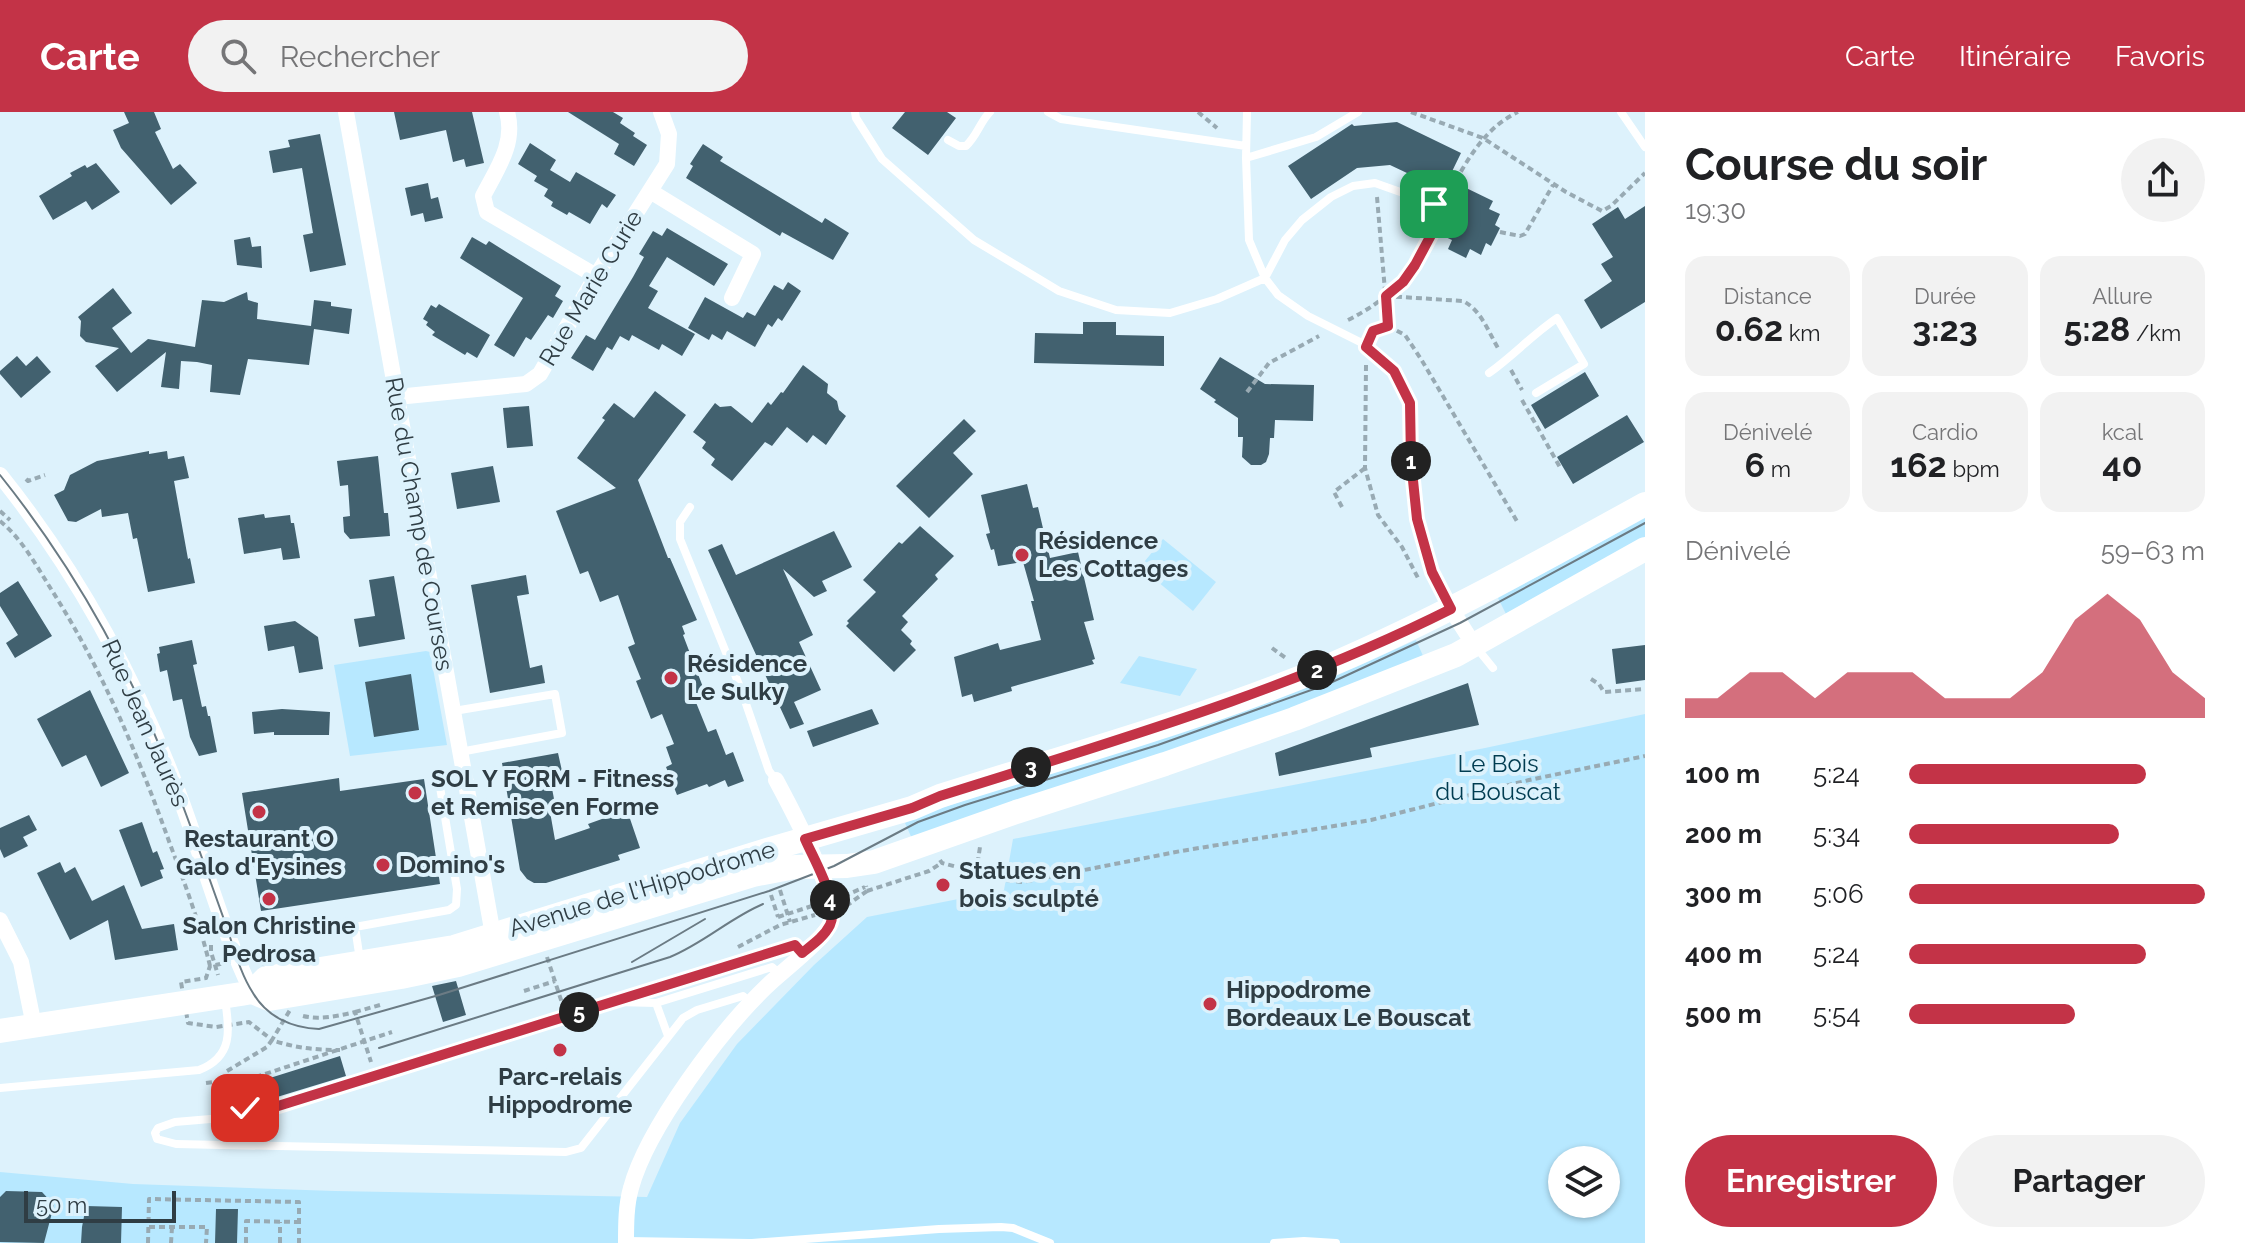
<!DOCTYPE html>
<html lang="fr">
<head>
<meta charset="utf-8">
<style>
  :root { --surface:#fff; --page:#f2f2f2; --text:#202124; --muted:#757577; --accent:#c33347 }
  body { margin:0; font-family:Raleway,sans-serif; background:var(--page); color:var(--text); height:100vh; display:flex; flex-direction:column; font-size:30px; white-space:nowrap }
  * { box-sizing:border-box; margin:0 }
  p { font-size:26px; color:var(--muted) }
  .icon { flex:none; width:44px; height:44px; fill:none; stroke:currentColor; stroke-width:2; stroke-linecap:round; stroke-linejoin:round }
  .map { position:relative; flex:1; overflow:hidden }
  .sheet { display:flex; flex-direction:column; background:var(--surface); width:600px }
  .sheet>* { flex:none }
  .controls { position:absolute; left:1548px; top:1034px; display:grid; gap:16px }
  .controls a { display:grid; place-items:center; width:72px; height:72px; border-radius:50%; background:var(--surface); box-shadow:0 2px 6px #0004; font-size:40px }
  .scale { position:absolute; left:24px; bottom:20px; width:152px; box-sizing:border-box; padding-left:8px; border:4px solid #2f3d44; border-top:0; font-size:22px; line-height:28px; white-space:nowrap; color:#2f3d44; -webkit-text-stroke:6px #ddf2fc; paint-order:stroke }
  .pin { position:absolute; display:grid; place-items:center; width:68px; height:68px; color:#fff; margin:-34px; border-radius:16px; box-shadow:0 4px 12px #0006 }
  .km { position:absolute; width:40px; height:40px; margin:-20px; border-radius:50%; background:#222; color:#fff; font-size:22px; line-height:40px; text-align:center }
  .round { display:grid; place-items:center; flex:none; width:84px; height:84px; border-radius:42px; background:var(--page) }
  .headline { display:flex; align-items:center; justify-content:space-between; height:136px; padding:0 40px }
  h1 { font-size:44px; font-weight:700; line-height:60px }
  .figures { display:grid; grid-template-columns:repeat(3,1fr); gap:12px; height:136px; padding:8px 40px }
  .figures div { display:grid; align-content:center; border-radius:20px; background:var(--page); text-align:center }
  .figures b { font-size:34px; font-weight:700 }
  .figures small { font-size:22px; font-weight:400 }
  .figures p { font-size:22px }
  .chart { height:224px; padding:16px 40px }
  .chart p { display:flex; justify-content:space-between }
  .chart svg { width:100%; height:144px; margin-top:8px; fill:var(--accent); opacity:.7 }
  .button { display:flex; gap:16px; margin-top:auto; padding:16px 40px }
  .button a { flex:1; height:92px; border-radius:48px; background:var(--accent); color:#fff; font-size:32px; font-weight:700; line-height:92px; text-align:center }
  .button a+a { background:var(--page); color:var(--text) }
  ul { padding:0 40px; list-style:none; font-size:26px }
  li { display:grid; grid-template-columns:128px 96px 1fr; align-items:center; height:60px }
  li i { height:20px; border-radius:10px; background:var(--accent) }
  header { display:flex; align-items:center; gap:48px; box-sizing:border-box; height:112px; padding:0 40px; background:var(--accent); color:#fff }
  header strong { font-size:38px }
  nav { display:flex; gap:44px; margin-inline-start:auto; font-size:28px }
  .search { width:560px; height:72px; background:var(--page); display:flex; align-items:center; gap:20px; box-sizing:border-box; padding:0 28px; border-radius:44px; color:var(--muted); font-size:30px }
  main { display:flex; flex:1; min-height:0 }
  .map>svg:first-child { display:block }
  .green { fill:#b7e8ff; fill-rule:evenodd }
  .building { fill:#42616f }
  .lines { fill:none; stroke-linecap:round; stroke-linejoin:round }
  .path { stroke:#98aab3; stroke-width:4; stroke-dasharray:6 4; stroke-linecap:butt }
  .lane { stroke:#fff; stroke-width:8 }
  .street { stroke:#fff; stroke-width:16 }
  .secondary { stroke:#fff; stroke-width:24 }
  .tram { stroke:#6b7b84; stroke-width:2 }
  .route-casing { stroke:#fff; stroke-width:16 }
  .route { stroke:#c33347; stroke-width:10 }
  .poi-dot { fill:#c33347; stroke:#ddf2fc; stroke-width:3 }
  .labels { text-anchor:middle; stroke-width:8; stroke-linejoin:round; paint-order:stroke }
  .street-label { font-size:24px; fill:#2f3d44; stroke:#ddf2fc }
  .poi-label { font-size:24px; font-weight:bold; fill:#2f3d44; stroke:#ddf2fc; text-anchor:start }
  .park-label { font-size:24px; fill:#003c51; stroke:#ddf2fc }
</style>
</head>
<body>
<header>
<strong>Carte</strong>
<div class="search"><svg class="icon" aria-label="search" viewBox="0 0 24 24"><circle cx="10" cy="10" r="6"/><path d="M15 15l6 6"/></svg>Rechercher</div>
<nav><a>Carte</a><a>Itinéraire</a><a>Favoris</a></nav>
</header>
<main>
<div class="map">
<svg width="1645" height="1131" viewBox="0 0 1645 1131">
  <rect width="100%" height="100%" fill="#ddf2fc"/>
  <!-- green -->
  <path class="green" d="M1645,406V428L1507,504L1498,486Z
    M1163,427L1216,470L1193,499L1140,455Z
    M1416,528L1424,546L1356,575L913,729L905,711L936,698L1356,555Z
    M426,539L430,540L447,633L350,644L334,553Z
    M1139,544L1197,557L1180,584L1120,571Z
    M1645,602V1131H0V1060L133,1072L335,1079L647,1085L680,1011L737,932L814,853L867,805L1004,778L1013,727L1485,636ZM1562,1048H1606V1092H1562Z"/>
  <!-- building -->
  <path class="building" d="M124,0H154L161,17L155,20L173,57L180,52L197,71L171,93L121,36L113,18L129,11Z
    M394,0H472L484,51L466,55L464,47L453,50L446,18L400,28Z
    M568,0H613L623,6L620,11L635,21L633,24L647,33L634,54L614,42L619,32Z
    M905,0H947L956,6L928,43L892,16Z
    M1397,10L1461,41L1443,78L1390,53L1357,56L1311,87L1288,54L1352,12L1354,14Z
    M320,22L346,153L310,160L303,123L313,121L302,56L273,61L269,39L290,35L288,28Z
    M530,31L556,48L550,58L570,70L576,60L616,83L607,96L602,92L590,112L569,100L567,103L551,94L553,90L544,84L548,77L534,69L537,64L518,52Z
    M703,32L723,45L720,49L822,111L825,106L849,121L833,148L782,120L780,124L686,66L693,54L690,52Z
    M96,51L120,80L92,98L86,89L53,108L39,84L72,64L70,61L85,53L87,56Z
    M428,71L431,87L438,85L443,106L425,110L423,101L411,104L405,76Z
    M1460,73L1493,89L1489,97L1500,102L1495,113L1500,116L1491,134L1486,131L1481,143L1470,137L1466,146L1448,137L1452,128L1441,123L1446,112L1442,110Z
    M1645,94V190L1601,217L1584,188L1612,169L1601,152L1613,145L1592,112L1618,95L1625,107Z
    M667,116L728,152L714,174L667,145L649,174L658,179L648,196L695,222L682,244L662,232L659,238L632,223L629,229L620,224L612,238L607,235L593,259L571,246L586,223L595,228L633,165L644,145L639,142L653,119L662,124Z
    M250,125L252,135L261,134L262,156L237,153L234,128Z
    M472,125L486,133L489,129L561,174L555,184L563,189L553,206L548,203L531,228L526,225L514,245L494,233L523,186L460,146Z
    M788,170L801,179L782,209L778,206L772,215L768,212L755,235L727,219L722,228L712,222L709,228L688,216L705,185L743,206L747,200L755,204L774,173L783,178Z
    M113,176L132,201L112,216L131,241L148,227L195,235L202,188L224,190L247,180L248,188L258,191L257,207L311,214L314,188L331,190V194L352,197L349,222L314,217L309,253L248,247L240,283L210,280L212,253L197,250L181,249L179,277L161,275L166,240L117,280L95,254L119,236L86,230L80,224L81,209L78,205Z
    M439,192L490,223L477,246L467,240L465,243L432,223L435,220L426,213L428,210L423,207L431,193L436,196Z
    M1083,210H1116V223L1164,224V254L1034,251L1035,221L1083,222Z
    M17,244L26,254L37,244L51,260L21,286L0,262V259Z
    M1220,245L1265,272L1314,273L1313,309L1275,308L1274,326H1270L1269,342L1266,350L1261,353H1251L1242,345L1243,325H1238V306L1214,290L1216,288L1200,277Z
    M803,253L828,272L827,281L837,289L839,298L846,304L826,333L813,323L807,331L787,315L772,334L765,330L732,369L711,353L715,347L702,336L706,330L693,320L715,291L720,295L731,294L752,311L768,290L771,293L781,280L783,281Z
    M1585,260L1599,284L1545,317L1531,293Z
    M655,279L686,303L638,368L668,446H670L697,508L682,514L685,522L683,523L706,583L695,588L708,620L716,617L726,643L733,640L744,669L728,675L725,668L709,675L707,672L677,683L666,655L672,652L666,635L674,632L662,602L651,607L636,569L641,567L628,535L635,532L618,483L600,490L588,459L580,462L556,399L616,376L577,346L605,308L602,306L614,291L634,306Z
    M529,294L533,334L507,336L503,296Z
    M1627,303L1644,330L1573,372L1557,345Z
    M964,307L976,319L953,341L973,362L929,406L896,374Z
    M149,339V342L167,339L168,347L184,344L189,366L174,369L188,447L190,446L195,471L148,480L137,426L133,427L128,401L102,405L101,397L76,410L68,409L54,383L64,378L70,363L97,349Z
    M378,344L384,401H388L390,424L350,427L344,420L343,405L350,404L348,373L340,374L337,349Z
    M493,354L500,390L457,397L451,361Z
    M1027,372L1033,396L1038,395L1050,446L1078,440L1094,508L1084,510L1095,547L1092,548L1094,552L1011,575L1012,579L974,590L972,582L962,585L954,545L998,531L1000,538L1041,528L1031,489H1034L1023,450L998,454L994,437L991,438L986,422L990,421L981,383Z
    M264,402L265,406L290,403L291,411H294L300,446L283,448L281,436L244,442L238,406Z
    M920,414L954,444L935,463L938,467L902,504L908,510L901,518L912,529L910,532L916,538L894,560L846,514L849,511L847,509L876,480L863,468L899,430L902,432Z
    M834,419L852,455L822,469L827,479L814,485L783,457L813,523L799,530L821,578L794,590L804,612L790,617L708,438L722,432L736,463Z
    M526,463L529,482L517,484L530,556L542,553L545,571L490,581L471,473Z
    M394,464L405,527L359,535L354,507L375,504L369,468Z
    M18,469L52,524L15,546L6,531L18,523L0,494V481Z
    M295,509L318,525L323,557L299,561L294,534L268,539L264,514Z
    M192,528L197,552L193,553L202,595L206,594L208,604H210L217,640L199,644L190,625L182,587L173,589L167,558L160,560L157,542L160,541L159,535Z
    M1645,533V568L1616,572L1612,537Z
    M411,562L419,618L374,625L365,570Z
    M1468,571L1479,613L1370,636L1372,645L1279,664L1275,641Z
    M90,578L129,661L101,675L86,643L62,655L37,607Z
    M282,597L330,600L329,623H274V620L254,622L252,600Z
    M872,597L879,612L813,635L807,619Z
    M558,641L562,659L549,661L555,692L549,694L555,728L590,716L588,712L627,698L640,736L618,743L620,748L546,771H534L527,767L520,758L502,651Z
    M339,666L340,679L424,667L440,772L261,799L242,681Z
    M29,703L37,718L23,725L28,734L4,746L0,737V716Z
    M142,710L153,741L157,739L164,757L160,758L163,766L141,775L119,718Z
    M60,750L65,761L75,755L92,789L124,773L142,817L174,812L178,838L115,848L108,808L70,828L37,761Z
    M456,869L466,903L443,910L432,874Z
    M340,944L346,964L254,992L248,973Z
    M6,1079L42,1080L54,1093L44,1131L0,1130V1085Z
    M86,1094L122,1095L121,1131H81L82,1115Z
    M216,1097H238L237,1131H215Z"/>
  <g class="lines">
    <!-- path -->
    <path class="path" d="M1198,0L1217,16
      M1411,0L1483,26L1566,80L1602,99L1611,94L1645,61
      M1444,84L1449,80C1467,49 1484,16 1518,0
      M1500,120L1520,124L1525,122L1553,73
      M1386,184L1463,189C1481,198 1488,219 1498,236
      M1348,208C1384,190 1406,169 1426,133C1432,124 1438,115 1436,104
      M1388,214L1405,223L1421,247L1518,411
      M1373,221L1388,214L1377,85
      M1366,253L1365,356L1378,403L1402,435L1418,466
      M1511,258L1522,278
      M1247,280L1269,251L1319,224
      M1522,288L1561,357
      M26,367L28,369L45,363
      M1342,395L1334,380L1365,356
      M0,399L10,408
      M0,409C22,427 36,453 51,477C102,557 138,643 170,732C185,772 200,812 210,854
      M1272,536L1287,547
      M1591,567L1599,572L1604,580L1645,577
      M940,748L942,751L1006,768L1023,770L1181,739L1371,708L1529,668L1645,644
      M976,761L980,735
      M780,778L790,810
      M867,779L929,759L943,750
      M771,783L778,805
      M844,784L865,775
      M846,794L867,779L866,774
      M778,805L812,794
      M211,833V840L218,863
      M738,835L780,813L815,803
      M547,845L563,894
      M251,846L272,856L283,854L290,898L272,928L249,910L216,915L188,911L181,870L206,866L210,854Z
      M524,879L555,869
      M355,900L380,893
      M303,904C319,908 338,904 355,900L371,950
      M227,959L267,935L272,928C295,936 316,938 340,938
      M242,966L244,992
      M206,971L259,964L392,920
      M149,1115H207L206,1131
      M148,1131L149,1087L299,1090V1131
      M171,1131L172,1115
      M246,1131V1109L299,1110
      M280,1131V1110"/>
    <!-- lane -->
    <path class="lane" d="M855,0L856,6L882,47L974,128L1059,179L1116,198L1170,201L1217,187L1265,166L1278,183L1308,204L1362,231L1394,259L1410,291L1411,349L1417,407L1432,460L1450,496
      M1048,0L1061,7L1246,34
      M1247,0L1246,46L1249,128L1265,166
      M1621,0L1645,35
      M948,28L959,34H966C977,24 980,10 990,0
      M1246,46L1316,25L1358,0
      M1265,166L1285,128L1302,108L1331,85L1353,74L1375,71L1434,92
      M1489,261C1513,244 1532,223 1557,206L1584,252L1536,281
      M690,395L680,410V427L742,580L769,659L776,668
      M1476,535L1493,556
      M454,599L555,582L562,621L460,640
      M360,848L355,815L449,798L456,793L457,777L438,663L463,659
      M617,890L656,891L772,855L780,862
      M656,891L668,924
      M751,891L743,884L697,898L683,906L581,1036L566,1040L176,1032L157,1027L155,1021L158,1016L175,1010L246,1004L795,833L802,841
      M0,976L199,958C233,945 230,918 225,888
      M627,1129L750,1131
      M752,1131L939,1117L1001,1115L1013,1116L1050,1131
      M1274,1131L1304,1129L1336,1131"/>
    <!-- street -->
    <path class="street" d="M346,0L493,823
      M507,0C516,31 497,57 483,84L487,100L596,164
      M650,79L753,142L732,186
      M397,285L526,272L540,262L596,164L667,52L669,22L661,0
      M0,363C76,458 135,566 178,680C203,746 221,816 252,880
      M1451,497L1474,533
      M0,808L21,850L34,914
      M626,1131C626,1113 626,1093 631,1076C647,1016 722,917 767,874C781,860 827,826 831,809C838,783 790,694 776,668"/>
    <!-- secondary -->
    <path class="secondary" d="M252,880L269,887L401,865L458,853L753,763L795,755L847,754L874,750L1016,700L1165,652L1294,607L1456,543L1645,437
      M0,919L241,882L252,880L266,866L454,835L767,738L912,696L940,684C1069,643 1201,607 1326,555C1436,508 1540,450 1645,392"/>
    <!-- tram -->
    <path class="tram" d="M0,363C76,458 136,567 178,681C195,725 210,769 226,813C234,836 240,861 253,881C267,905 292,916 319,917L439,883L769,779L834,754L918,710L965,693L1158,633L1328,572L1460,511L1645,411
      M632,850L705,807
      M379,936L670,845C704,831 730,806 763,792"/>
  </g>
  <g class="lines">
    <defs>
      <path id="route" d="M245,996L246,1004L795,833L802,841C812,833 824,825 830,813C840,791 814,748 805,727L912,696L940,684C1114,629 1288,579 1451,497L1432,460L1417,407L1411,349L1410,291L1394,259L1366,235L1373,219L1388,214L1386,184L1403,170L1415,153L1437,112L1434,92"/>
    </defs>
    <!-- route casing -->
    <use href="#route" class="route-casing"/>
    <!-- route -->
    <use href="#route" class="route"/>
  </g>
  <!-- markers -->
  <g class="poi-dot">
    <circle cx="1022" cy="443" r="8"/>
    <circle cx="671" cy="566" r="8"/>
    <circle cx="415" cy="681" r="8"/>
    <circle cx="259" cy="700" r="8"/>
    <circle cx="383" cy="753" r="8"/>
    <circle cx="943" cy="773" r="8"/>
    <circle cx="269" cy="787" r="8"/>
    <circle cx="1210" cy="892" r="8"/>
    <circle cx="560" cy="938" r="8"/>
  </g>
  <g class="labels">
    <!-- street labels -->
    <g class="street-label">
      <text transform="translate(591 176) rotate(-59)" y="8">Rue Marie Curie</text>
      <text transform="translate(419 412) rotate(80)" y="8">Rue du Champ de Courses</text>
      <text transform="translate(145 611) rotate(66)" y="8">Rue Jean Jaurès</text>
      <text transform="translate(642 777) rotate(-17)" y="8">Avenue de l'Hippodrome</text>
    </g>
    <!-- poi labels -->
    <g class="poi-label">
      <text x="1038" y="437">Résidence<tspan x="1038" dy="28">Les Cottages</tspan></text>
      <text x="687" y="560">Résidence<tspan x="687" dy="28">Le Sulky</tspan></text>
      <text x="431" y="675">SOL Y FORM - Fitness<tspan x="431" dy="28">et Remise en Forme</tspan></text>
      <text x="259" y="735" text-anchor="middle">Restaurant O<tspan x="259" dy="28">Galo d'Eysines</tspan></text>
      <text x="399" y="761">Domino's</text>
      <text x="959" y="767">Statues en<tspan x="959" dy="28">bois sculpté</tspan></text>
      <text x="269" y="822" text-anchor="middle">Salon Christine<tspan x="269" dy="28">Pedrosa</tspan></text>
      <text x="1226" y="886">Hippodrome<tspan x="1226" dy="28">Bordeaux Le Bouscat</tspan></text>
      <text x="560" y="973" text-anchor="middle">Parc-relais<tspan x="560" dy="28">Hippodrome</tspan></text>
    </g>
    <!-- park labels -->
    <g class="park-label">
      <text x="1498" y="660">Le Bois<tspan x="1498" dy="28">du Bouscat</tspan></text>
    </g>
  </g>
</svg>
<div class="controls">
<a><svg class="icon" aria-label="layers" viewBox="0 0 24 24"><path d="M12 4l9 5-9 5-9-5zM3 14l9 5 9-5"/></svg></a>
</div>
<div class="scale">50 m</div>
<div class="pin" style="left:1434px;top:92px;background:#1e9e55"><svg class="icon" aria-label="arrive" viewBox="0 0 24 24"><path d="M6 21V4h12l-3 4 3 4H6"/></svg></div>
<div class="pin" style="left:245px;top:996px;background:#d93025"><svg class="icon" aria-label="check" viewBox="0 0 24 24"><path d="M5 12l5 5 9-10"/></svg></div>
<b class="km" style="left:1411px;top:349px">1</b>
<b class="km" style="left:1317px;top:558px">2</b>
<b class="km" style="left:1031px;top:655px">3</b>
<b class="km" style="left:830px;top:788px">4</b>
<b class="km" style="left:579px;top:900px">5</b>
</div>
<section class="sheet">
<div class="headline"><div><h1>Course du soir</h1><p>19:30</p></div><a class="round"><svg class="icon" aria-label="share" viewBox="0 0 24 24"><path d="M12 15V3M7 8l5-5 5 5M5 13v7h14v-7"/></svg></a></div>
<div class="figures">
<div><p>Distance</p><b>0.62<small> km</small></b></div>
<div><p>Durée</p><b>3:23</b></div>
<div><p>Allure</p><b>5:28<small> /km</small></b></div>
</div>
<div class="figures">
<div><p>Dénivelé</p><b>6<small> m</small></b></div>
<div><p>Cardio</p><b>162<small> bpm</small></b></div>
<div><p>kcal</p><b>40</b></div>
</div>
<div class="chart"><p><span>Dénivelé</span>59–63 m</p>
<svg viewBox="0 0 160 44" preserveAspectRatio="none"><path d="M0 44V38L10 38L20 30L30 30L40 38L50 30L60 30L70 30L80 38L90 38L100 38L110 30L120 14L130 6L140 14L150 30L160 38V44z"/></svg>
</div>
<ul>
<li><b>100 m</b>5:24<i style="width:80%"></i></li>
<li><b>200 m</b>5:34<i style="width:71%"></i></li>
<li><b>300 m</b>5:06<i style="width:100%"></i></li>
<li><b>400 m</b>5:24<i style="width:80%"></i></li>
<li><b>500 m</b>5:54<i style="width:56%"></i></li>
</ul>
<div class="button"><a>Enregistrer</a><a>Partager</a></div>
</section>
</main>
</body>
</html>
